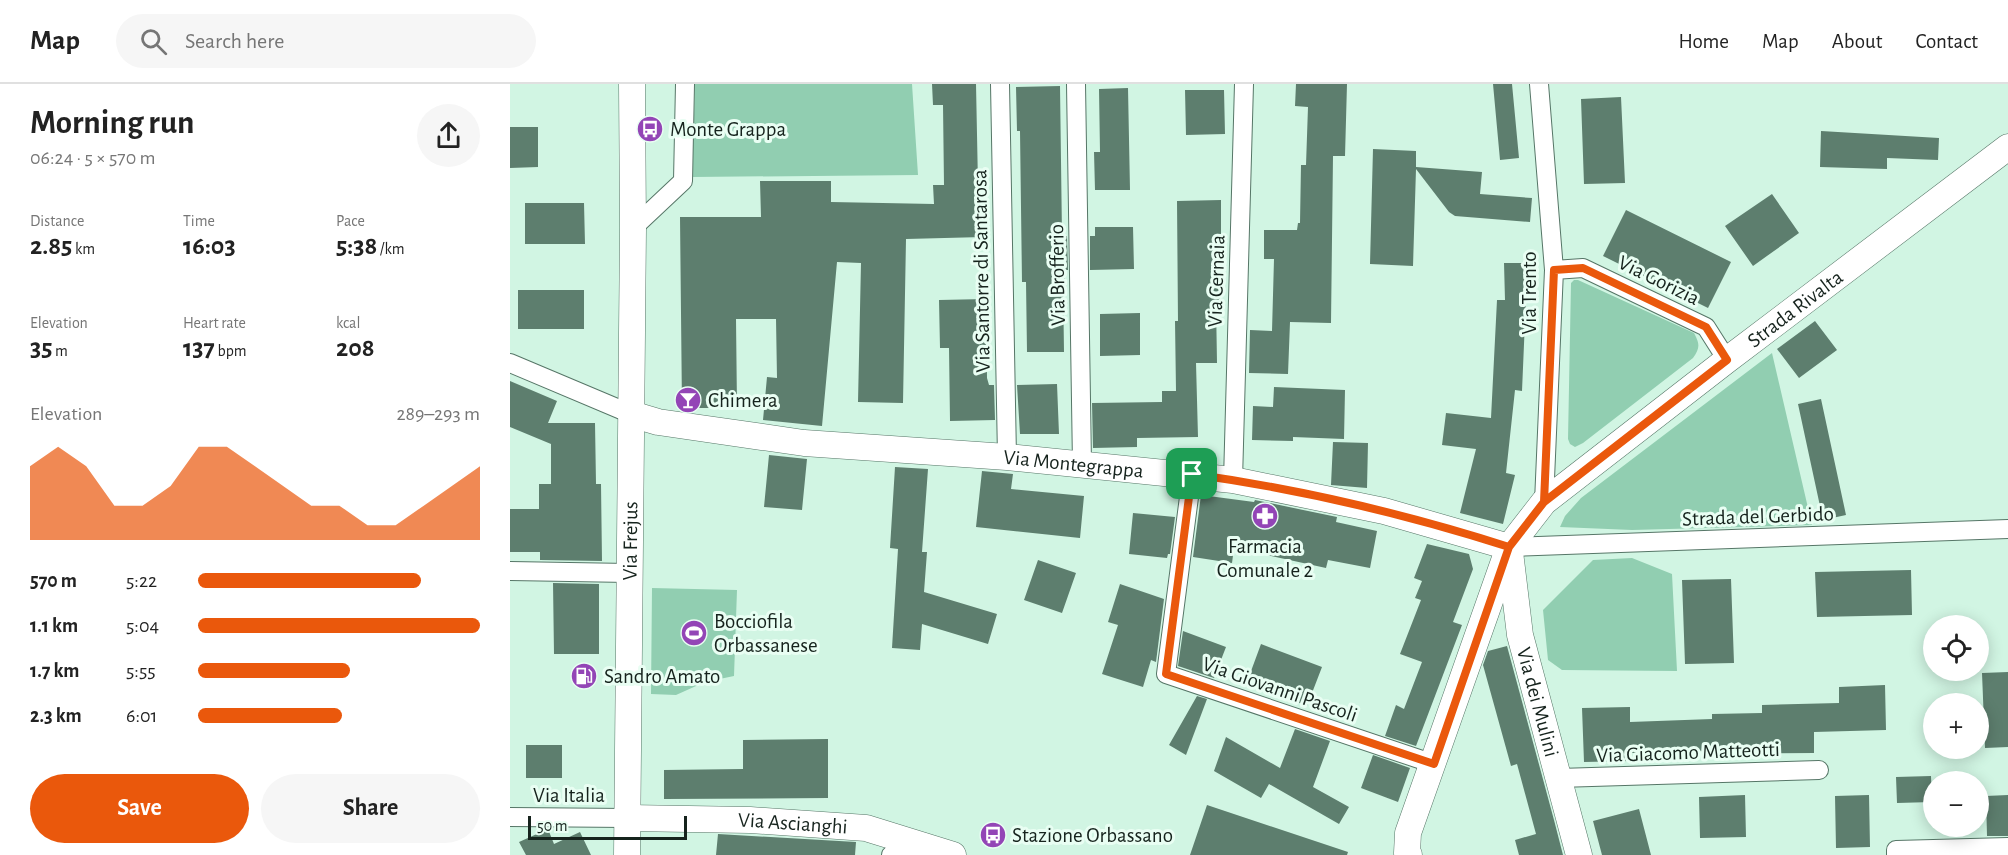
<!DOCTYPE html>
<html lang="en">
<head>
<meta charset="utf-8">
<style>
  :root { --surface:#fff; --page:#f6f6f6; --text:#222; --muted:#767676; --line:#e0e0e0; --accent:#ea580c }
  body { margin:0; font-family:"Alegreya Sans",sans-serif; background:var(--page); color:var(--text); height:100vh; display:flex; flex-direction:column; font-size:22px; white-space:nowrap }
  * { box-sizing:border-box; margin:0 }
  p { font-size:20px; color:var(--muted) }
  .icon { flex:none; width:33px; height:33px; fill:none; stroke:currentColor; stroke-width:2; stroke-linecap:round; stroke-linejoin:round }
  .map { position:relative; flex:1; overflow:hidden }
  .sheet { display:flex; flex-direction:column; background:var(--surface); width:510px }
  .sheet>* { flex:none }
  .tools { position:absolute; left:1413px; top:531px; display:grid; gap:12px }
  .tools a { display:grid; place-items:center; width:66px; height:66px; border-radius:50%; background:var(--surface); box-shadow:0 3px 15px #0003; font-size:30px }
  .scale { position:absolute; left:18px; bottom:15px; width:159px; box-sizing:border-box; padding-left:6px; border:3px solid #16231d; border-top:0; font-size:16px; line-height:21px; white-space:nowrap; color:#16231d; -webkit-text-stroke:4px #e9fef3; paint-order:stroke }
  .pin { position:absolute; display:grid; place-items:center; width:51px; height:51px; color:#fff; margin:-26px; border-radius:12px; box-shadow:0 3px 9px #0006 }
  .round { display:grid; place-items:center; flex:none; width:63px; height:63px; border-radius:32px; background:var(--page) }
  .overview { display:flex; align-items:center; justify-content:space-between; height:102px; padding:0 30px }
  h1 { font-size:33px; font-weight:600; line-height:45px }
  .metrics { display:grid; grid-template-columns:repeat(3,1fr); gap:9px; height:102px; padding:6px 30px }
  .metrics div { display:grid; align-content:center }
  .metrics b { font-size:26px; font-weight:600 }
  .metrics small { font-size:16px; font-weight:400 }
  .metrics p { font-size:16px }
  .chart { height:168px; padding:12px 30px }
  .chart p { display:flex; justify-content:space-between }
  .chart svg { width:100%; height:108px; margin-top:6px; fill:var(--accent); opacity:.7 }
  .button { display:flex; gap:12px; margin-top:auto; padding:12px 30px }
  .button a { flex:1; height:69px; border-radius:36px; background:var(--accent); color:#fff; font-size:24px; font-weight:600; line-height:69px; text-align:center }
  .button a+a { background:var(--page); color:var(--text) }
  ul { padding:0 30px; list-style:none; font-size:20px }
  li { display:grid; grid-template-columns:96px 72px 1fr; align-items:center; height:45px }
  li i { height:15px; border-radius:8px; background:var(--accent) }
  header { display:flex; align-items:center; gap:36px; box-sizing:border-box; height:84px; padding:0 30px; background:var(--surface); border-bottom:2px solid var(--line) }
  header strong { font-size:28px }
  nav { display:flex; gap:33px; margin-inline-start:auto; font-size:21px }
  .search { width:420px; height:54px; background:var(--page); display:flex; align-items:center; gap:15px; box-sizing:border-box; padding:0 21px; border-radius:33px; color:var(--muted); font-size:22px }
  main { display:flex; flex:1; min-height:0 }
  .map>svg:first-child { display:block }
  .green { fill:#91ceb1 }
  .building { fill:#5d7e6e }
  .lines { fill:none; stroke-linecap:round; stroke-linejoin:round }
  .street-casing { stroke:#567667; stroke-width:20 }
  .secondary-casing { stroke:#567667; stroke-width:27 }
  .street { stroke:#fff; stroke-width:18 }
  .secondary { stroke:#fff; stroke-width:26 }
  .route-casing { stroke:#fff; stroke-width:12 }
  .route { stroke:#ea580c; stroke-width:8 }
  .labels { text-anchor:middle; stroke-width:6; stroke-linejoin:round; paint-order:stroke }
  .poi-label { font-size:21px; fill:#16231d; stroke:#e9fef3; text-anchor:start }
  .street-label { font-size:21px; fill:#16231d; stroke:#e9fef3 }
</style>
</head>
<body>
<header>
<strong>Map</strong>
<div class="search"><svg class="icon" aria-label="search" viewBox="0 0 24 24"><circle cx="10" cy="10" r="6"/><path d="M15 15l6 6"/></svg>Search here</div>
<nav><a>Home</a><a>Map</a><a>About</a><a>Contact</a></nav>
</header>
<main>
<section class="sheet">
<div class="overview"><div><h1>Morning run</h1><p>06:24 · 5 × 570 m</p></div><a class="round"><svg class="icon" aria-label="share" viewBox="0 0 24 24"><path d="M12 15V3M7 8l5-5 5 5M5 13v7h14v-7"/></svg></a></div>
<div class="metrics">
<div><p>Distance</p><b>2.85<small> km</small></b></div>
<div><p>Time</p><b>16:03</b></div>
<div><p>Pace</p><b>5:38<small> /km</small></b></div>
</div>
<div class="metrics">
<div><p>Elevation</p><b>35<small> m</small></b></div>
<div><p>Heart rate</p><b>137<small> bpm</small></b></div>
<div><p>kcal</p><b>208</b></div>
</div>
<div class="chart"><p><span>Elevation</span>289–293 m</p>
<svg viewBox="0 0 160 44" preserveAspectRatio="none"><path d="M0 44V14L10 6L20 14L30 30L40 30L50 22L60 6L70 6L80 14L90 22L100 30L110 30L120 38L130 38L140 30L150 22L160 14V44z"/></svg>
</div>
<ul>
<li><b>570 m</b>5:22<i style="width:79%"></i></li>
<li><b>1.1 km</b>5:04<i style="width:100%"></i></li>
<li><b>1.7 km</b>5:55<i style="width:54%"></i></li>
<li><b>2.3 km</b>6:01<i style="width:51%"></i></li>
</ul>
<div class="button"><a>Save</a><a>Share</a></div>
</section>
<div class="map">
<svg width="1498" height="771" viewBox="0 0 1498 771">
  <rect width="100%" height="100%" fill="#d1f5e3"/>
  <!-- green -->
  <path class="green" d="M185,0H402L408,91L182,93Z
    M1064,196H1068L1184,249C1190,260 1190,264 1183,274L1073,359L1065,363L1060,360L1058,355L1061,199Z
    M1262,269L1302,441L1122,446L1050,443L1055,432L1071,414Z
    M1122,474L1162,490L1167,587L1052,586L1038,576L1033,526L1083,476Z
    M142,504L227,506L224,592L195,598L166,611L141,610Z"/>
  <!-- building -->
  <path class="building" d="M422,0H466L468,101H472L473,153L396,155L393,319L348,318L351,179L327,178L312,342L253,336L257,293L267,294L266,235H226L227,324H172L170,133H251L250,97H321V118L424,120L423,101H434L433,21H423Z
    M786,0H837L835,72H823L821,239L780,238L778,290L739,289L740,246L762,247L764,175H754V146H787L788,139H790L791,81H796L798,23L785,22Z
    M983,0H1002L1009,74L990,76Z
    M550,2L552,152H557L558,186H555V197H553L554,268H517L516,198H512L510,47H507L506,3Z
    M618,4L620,106H585L584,68H590L589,5Z
    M675,6H714L715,50L676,51Z
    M1111,13L1115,99L1074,100L1071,15Z
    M0,43H28V83L0,84Z
    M1311,47L1429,54L1428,76L1377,74V85L1310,83Z
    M863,65L906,67V83L972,88L970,110L1022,114L1020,138L945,132L939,128L906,85L903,182L860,180Z
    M1262,110L1289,149L1243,182L1215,142Z
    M711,116V156H708L710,218L706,219L707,279H686L688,353L627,354V363L583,364L582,319L652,318V307H666L665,237H668L667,117Z
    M15,119H74L75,160H15Z
    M1116,126L1221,178L1198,224L1093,172Z
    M585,143H623L624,185L580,186V152H585Z
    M994,179H1023V213H1016L1012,307L1005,306L996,389L1005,391L993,440L950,429L966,365L932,361L936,329L981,334L987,216H995Z
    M8,206H74V245H8Z
    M476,215L477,294L479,301H484L485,336L440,337L439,264H430L429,216Z
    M630,229V271L590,272V230Z
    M1305,237L1327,266L1289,294L1267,265Z
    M0,297L47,317L38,339H85L86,400H91L92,477L30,476V468H0V425H29V400H41V360L0,343Z
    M547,300L549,350H510L507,301Z
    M764,303L835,306L834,355L783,353V357L742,356L743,322L763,323Z
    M1311,315L1336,431L1313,436L1288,320Z
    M823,358L858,359L857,404L821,401Z
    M259,371L297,375L292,426L254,423Z
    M385,383L418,385L412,468H417L414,508L487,530L478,560L412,540L410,566L382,564L388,465L380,464Z
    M472,387L503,390L501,405L574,412L570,454L466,443Z
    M691,411L744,418L745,416L827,433L826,438L867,447L860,484L818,476L816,484L724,464L722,479L683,473Z
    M623,429L665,433L660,470H658L657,474L619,470Z
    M917,460L959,470L963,485L943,538L952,541L906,662L875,652L886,621L894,625L912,578L890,570L911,516L905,514L912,497L904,494Z
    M528,476L566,489L552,529L514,516Z
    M1401,486L1402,531L1307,533L1305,488Z
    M1221,495L1224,579L1175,580L1172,496Z
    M43,499L89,500V570H44Z
    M610,500L654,515L646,578L641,576L633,603L592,590L608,541L598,538Z
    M673,547L716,563L704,594L668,582Z
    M751,560L812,583L797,622L737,598Z
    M997,562L1044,736L1053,771H1009L1005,756L1026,750L1007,680L1001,682L973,581L978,567Z
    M1498,588V663L1475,664L1472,589Z
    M1375,601L1376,646L1304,648V669L1203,670V667L1121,669V677L1074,678L1072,624L1120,623V638L1202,635V630L1252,629V621L1329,619V603Z
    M687,612L697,615L676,671L659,661Z
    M785,645L820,657L803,703L839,723L829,740L759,700L751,714L704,687L716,653L770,684Z
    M318,655V714L154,715V686L233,685V656Z
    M16,661H52V694H16Z
    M863,671L900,684L888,718L851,704Z
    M1421,692L1422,718L1387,719L1386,693Z
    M1235,711L1236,753L1190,754L1189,713Z
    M1359,711L1360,763L1326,764L1325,712Z
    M1498,711V752H1477L1476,712Z
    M697,721L838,768L837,771H680Z
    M1129,725L1141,771H1092L1083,737Z
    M38,745L44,760L70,748L81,771H16L9,758Z
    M208,750L346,758L345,771H206Z"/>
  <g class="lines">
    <defs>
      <path id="street" d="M490,0L497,373
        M566,0L572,380
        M1029,0L1044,186L1034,418
        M123,144L173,97L175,0
        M1044,186L1073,184L1196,243L1217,276
        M0,279L121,330
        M682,390L656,590L924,680
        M723,396L734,0
        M999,463L1498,445
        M0,487L119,489
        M1049,694L1309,686
        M0,733L118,734
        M381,771L389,769L417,771
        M1386,771V766L1498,763"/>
      <g id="secondary">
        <path id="s1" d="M121,330L148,338L294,359L497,373L723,396L874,427L999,463"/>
        <path id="s2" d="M1000,468L1010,551L1069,771"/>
        <path id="s3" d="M118,734L240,736L356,744L443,771"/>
        <path id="s4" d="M117,771L123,144L122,0"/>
        <path id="s5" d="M899,771L897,769L898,749L999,463L1034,418L1217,276L1498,63"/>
      </g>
    </defs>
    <!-- street casing -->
    <use href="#street" class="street-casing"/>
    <!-- secondary casing -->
    <use href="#secondary" class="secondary-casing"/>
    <!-- street -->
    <use href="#street" class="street"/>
    <!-- secondary -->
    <use href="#secondary" class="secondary"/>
  </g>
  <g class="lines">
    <defs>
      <path id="route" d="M682,390L656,590L924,680L999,463L1034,418L1217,276L1196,243L1073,184L1044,186L1034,418L999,463C896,430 789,405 682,390"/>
    </defs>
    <!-- route casing -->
    <use href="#route" class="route-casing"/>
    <!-- route -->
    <use href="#route" class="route"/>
  </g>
  <!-- icons -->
  <defs>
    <symbol id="bus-disc" viewBox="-11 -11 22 22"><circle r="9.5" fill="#9345b6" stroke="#e9fef3"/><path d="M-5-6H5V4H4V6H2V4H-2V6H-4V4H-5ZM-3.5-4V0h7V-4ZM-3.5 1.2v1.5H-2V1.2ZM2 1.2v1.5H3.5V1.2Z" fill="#fff"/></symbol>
    <symbol id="bar-disc" viewBox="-11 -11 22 22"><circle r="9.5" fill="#9345b6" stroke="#e9fef3"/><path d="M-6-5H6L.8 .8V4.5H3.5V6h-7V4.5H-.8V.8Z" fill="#fff"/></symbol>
    <symbol id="pharmacy-disc" viewBox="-11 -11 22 22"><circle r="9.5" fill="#9345b6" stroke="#e9fef3"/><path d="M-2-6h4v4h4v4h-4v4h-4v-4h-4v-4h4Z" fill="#fff"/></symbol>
    <symbol id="stadium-disc" viewBox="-11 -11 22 22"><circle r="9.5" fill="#9345b6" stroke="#e9fef3"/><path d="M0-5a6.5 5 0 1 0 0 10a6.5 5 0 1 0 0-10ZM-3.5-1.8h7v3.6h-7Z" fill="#fff"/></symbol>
    <symbol id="fuel-disc" viewBox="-11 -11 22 22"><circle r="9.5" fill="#9345b6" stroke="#e9fef3"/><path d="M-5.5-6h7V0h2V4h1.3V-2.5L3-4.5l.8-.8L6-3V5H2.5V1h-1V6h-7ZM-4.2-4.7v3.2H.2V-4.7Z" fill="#fff"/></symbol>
  </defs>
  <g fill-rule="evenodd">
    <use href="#bus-disc" x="125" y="30" width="30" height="30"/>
    <use href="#bar-disc" x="163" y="301" width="30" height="30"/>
    <use href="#pharmacy-disc" x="740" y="417" width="30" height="30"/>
    <use href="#stadium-disc" x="169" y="534" width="30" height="30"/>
    <use href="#fuel-disc" x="59" y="577" width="30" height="30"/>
    <use href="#bus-disc" x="468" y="736" width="30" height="30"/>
  </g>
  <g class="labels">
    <!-- poi labels -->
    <g class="poi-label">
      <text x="160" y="52">Monte Grappa</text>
      <text x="198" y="323">Chimera</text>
      <text x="755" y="469" text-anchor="middle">Farmacia<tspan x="755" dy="24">Comunale 2</tspan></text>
      <text x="204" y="544">Bocciofila<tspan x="204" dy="24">Orbassanese</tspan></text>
      <text x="94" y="599">Sandro Amato</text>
      <text x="502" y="758">Stazione Orbassano</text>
    </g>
    <!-- street labels -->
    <g class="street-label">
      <text transform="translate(471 187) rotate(-91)" y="7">Via Santorre di Santarosa</text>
      <text transform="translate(547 191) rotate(-91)" y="7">Via Brofferio</text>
      <text transform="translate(1149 196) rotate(26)" y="7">Via Gorizia</text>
      <text transform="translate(706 197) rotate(-88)" y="7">Via Cernaia</text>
      <text transform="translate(1019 209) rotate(-90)" y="7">Via Trento</text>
      <text dy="7" stroke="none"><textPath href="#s5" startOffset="700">Strada Rivalta</textPath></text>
      <text dy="7" stroke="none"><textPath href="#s1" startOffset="446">Via Montegrappa</textPath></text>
      <text transform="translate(1248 432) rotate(-2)" y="7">Strada del Gerbido</text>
      <text dy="7" stroke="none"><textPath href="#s4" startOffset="314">Via Frejus</textPath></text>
      <text transform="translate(770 605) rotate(19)" y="7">Via Giovanni Pascoli</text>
      <text dy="7" stroke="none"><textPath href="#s2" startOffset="153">Via dei Mulini</textPath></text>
      <text transform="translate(1178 668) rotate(-2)" y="7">Via Giacomo Matteotti</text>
      <text x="59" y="718">Via Italia</text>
      <text dy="7" stroke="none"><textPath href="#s3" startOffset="165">Via Ascianghi</textPath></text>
    </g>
  </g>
</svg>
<div class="tools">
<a><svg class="icon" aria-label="locate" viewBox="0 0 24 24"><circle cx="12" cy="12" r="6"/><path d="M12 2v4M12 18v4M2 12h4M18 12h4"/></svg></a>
<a>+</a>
<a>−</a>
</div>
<div class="scale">50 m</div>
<div class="pin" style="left:682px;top:390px;background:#1e9e55"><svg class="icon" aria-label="arrive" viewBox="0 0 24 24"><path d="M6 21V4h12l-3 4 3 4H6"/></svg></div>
</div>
</main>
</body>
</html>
